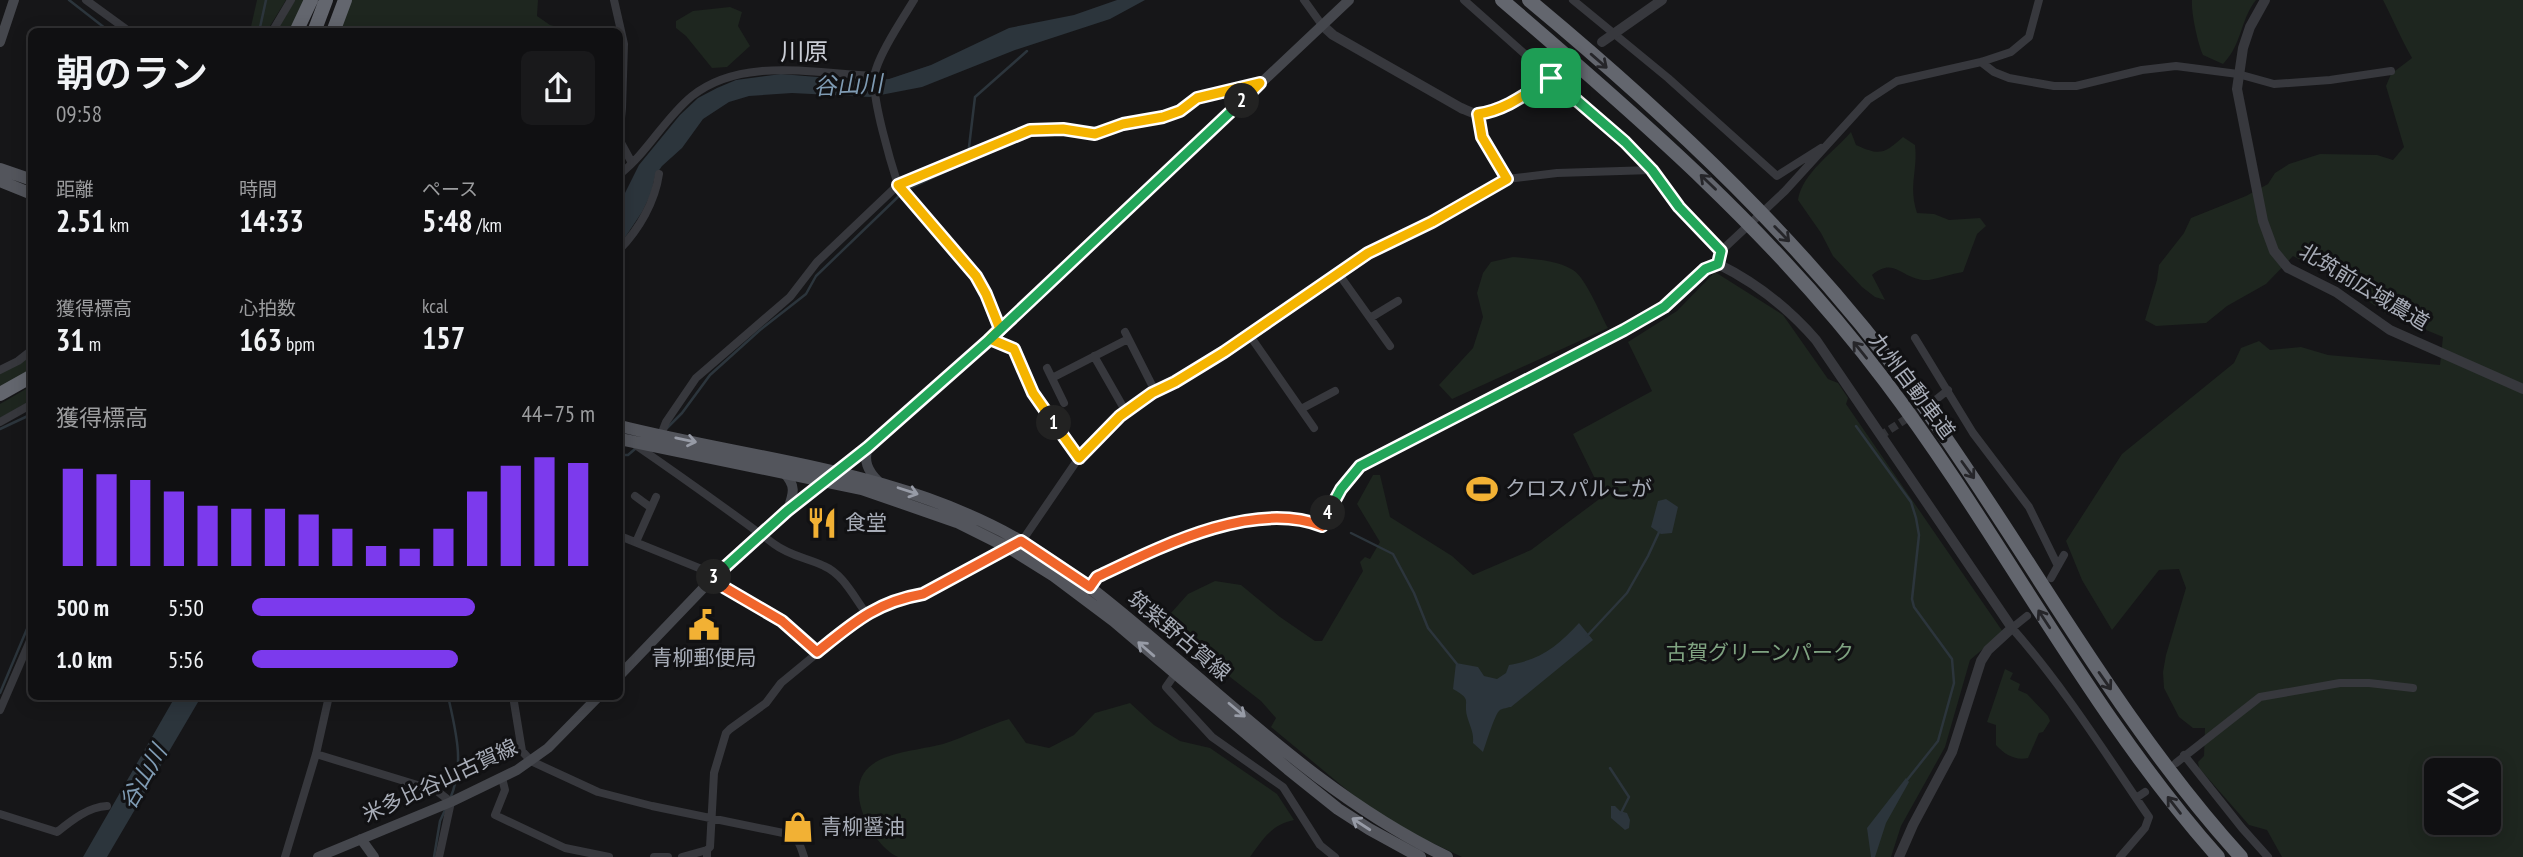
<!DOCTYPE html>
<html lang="ja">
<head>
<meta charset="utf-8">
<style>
  :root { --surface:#101012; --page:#19191b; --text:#f1f3f6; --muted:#9c9d9f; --line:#303032; --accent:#7c3aed }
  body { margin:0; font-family:"PT Sans Narrow","Noto Sans JP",sans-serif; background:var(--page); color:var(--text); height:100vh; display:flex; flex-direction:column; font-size:26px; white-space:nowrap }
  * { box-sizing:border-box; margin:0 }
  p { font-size:23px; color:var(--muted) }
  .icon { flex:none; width:38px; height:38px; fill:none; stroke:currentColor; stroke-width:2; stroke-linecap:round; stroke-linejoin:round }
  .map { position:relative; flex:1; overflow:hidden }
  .sheet { position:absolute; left:28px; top:28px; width:595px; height:672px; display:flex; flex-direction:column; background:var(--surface); border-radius:10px; box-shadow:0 4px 18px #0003,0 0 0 2px var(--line) }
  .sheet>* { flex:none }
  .controls { position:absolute; left:2424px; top:758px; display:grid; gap:14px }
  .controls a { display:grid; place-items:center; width:77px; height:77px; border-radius:10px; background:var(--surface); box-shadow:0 4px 18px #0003,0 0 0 2px var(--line); font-size:35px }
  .pin { position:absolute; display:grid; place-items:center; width:60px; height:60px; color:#fff; margin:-30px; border-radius:14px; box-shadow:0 4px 10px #0006 }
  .km { position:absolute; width:35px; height:35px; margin:-18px; border-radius:50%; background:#222; color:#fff; font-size:19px; line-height:35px; text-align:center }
  .round { display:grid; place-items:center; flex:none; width:74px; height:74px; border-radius:10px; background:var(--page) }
  .head { display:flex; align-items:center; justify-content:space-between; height:119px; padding:0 28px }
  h1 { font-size:38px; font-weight:600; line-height:52px }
  .stats { display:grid; grid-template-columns:repeat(3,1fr); gap:10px; height:119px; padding:7px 28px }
  .stats div { display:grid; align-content:center }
  .stats b { font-size:30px; font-weight:600 }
  .stats small { font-size:19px; font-weight:400 }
  .stats p { font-size:19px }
  .chart { height:196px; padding:14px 28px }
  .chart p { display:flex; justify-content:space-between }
  .chart svg { width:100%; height:126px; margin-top:7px; stroke:var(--accent); stroke-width:6 }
  ul { padding:0 28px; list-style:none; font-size:23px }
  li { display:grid; grid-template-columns:112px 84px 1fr; align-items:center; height:52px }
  li i { height:18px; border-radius:9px; background:var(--accent) }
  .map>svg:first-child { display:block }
  .green { fill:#1e261f; fill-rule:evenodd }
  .water { fill:#2c353c }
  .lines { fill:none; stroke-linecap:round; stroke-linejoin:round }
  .stream { stroke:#2c353c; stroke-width:2.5 }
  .minor-tunnel { stroke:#333438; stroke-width:8; stroke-dasharray:8 4; stroke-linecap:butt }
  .minor { stroke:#37383d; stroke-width:8 }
  .tertiary { stroke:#37383d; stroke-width:10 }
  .secondary { stroke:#45474d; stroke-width:10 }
  .primary { stroke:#53555c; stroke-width:12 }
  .motorway { stroke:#63666e; stroke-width:14 }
  .oneway { stroke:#26262a }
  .oneway2 { stroke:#979ba6 }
  .split-1-casing { stroke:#fff; stroke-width:14 }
  .split-2-casing { stroke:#fff; stroke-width:14 }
  .split-3-casing { stroke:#fff; stroke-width:14 }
  .split-4-casing { stroke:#fff; stroke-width:14 }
  .split-5-casing { stroke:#fff; stroke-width:14 }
  .split-1 { stroke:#f5b400; stroke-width:9 }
  .split-2 { stroke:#f5b400; stroke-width:9 }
  .split-3 { stroke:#22a559; stroke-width:9 }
  .split-4 { stroke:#f0652b; stroke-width:9 }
  .split-5 { stroke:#22a559; stroke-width:9 }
  .labels { text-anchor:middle; stroke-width:6; stroke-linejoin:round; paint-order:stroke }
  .street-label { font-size:21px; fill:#a8adb8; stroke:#111113 }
  .poi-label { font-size:21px; fill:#a8adb8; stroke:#111113; text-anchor:start }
  .park-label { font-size:21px; fill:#7fa381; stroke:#111113 }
  .water-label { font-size:23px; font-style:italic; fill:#7f9bb3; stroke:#111113 }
  .quarter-label { font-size:24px; fill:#c9ccd4; stroke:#111113 }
</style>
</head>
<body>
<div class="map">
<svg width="2523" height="857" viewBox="0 0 2523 857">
  <rect width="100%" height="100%" fill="#161618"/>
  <!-- green -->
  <path class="green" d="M257,0H286L267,31H250Z
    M295,0H306L292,31L275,32Z
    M348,0H538L537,16L550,25L574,31L337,32Z
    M2192,0H2256C2240,20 2242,45 2223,64L2203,55C2198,44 2191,13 2192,0Z
    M2383,0H2523V857H2282L2267,830L2249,825L2199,768L2198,762L2204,756L2205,728H2193L2179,717L2164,688L2163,672L2166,655L2186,588L2179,569L2159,570L2112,630L2082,580L2066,541L2122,454L2234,363L2241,348L2259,341L2270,350L2301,347L2328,355L2440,365L2443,337L2385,313L2360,295L2334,270L2315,268L2293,256L2266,284L2227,306L2206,323L2156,326L2145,320L2157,280L2159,265L2184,233L2191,218L2246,196L2268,184L2275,173L2289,164L2320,154L2377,155L2393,160L2404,147L2386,86L2391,74L2412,58C2401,39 2393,19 2383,0ZM2436,770H2488V822H2436Z
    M730,7L742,12L738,26L750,46L727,67L712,68L686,36L676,28V21L693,11Z
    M1851,132L1856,145C1880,156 1884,154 1903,137L1915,145C1918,171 1908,186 1917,213L1934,214L1949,220L1980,218L1986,226L1977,234L1963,272C1951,274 1940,278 1929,280C1902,282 1896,255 1872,275L1885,300L1875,297L1862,287L1833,256L1821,233L1798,200C1802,173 1834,152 1851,132Z
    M1513,257C1532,259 1557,260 1573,270C1586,278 1600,314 1608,328L1452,399L1439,385L1473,348L1483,317L1477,293L1483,273L1491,262Z
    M1715,272L1783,315L1828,379L1838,383L1848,398L1846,404L2003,632L1970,660L1945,747L1901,826L1891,857H1462L1382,819L1271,727L1276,718L1261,701L1212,663L1172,625L1171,613L1188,594L1215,581L1241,585L1280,617L1315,641H1322L1363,571L1360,562L1365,557L1370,559L1380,542L1357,504L1373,475H1380L1390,517L1452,556L1473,575L1531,550L1602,497V493L1573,434L1652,391L1628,342L1677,311Z
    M31,354V371L0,390V374Z
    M31,386V400L0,418V404Z
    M2005,669L2013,673L2010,679L2020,684L2018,690L2027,694L2048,716L2050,721L2043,732L2039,733L2028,758C2015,761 2004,754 1996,745V725L1987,722Z
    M1130,703L1154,725L1180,741L1210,748L1277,794L1294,820C1271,825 1263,839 1250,857H898C882,850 867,827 862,811C844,752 905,754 943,744C965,737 986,726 1009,719L1026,743L1049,748L1074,735L1095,713Z"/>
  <!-- water -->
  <path class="water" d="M1117,0H1145L1110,19L1015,50L922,87L870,97L792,93L749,96L729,102L703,119L682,148L662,166L655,176L651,194L642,212L620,245V203L639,165L680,115L698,98L717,88L736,80L781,74L866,81L889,79L931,65L1009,28L1074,15Z
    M1666,499L1678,507L1672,533L1661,534L1651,527L1658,501Z
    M1579,623L1593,640L1511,707C1509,707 1502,709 1500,710C1495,713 1486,744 1483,752L1473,743C1474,732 1470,727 1467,716C1463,700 1473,700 1453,689L1456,663L1478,667L1484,676L1497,679L1506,673L1509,665C1540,660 1558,646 1579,623Z
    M175,697H201L107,857H83Z
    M1906,778L1909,782L1886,823L1875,857H1871L1867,828Z
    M1611,806H1615L1620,811L1627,813L1630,820L1629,828L1625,830L1611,818Z"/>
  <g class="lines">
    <!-- stream -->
    <path class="stream" d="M69,0L110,32
      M259,32L266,0
      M906,190L970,160L969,147L975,97L1027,51
      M1856,426L1911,502L1916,518L1919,535L1912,599L1914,607L1952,659L1954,683L1938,741L1907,780
      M667,428L682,413L710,375L760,330L806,294L816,276L901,194
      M0,429L32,414
      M620,455H628L635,449
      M1351,533L1393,554L1414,593L1428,628L1457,664
      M1587,636L1627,593L1648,556L1660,530
      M0,693L32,617
      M448,696C456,732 465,764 450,799
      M1610,768L1629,797L1621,813
      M434,857L440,821L446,808"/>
    <!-- minor-tunnel -->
    <path class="minor-tunnel" d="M1880,436L1938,398"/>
    <!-- minor -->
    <path class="minor" d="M86,0L130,32
      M614,0L624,44L622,108L620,128
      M914,0C903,18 876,58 874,78C873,102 890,160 898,185L976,276L986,294L1000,329
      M1304,0L1322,25
      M1464,0L1625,143L1652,170L1679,207L1721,251
      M1573,0L1668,78L1777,176L1821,148
      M272,32L291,0
      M1981,62L1994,72L2009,78L2054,86H2076L2142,70L2176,66L2238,74L2274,84L2330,80L2391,71
      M1478,114L1482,137L1507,179
      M620,141L632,163
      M620,174C648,152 664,119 692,96C742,56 816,74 874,76
      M620,249C639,229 655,202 659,174
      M1718,264L1721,251L1785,191L1868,100L1897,81L1981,62L2011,52L2029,37L2039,0
      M1338,273L1390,346
      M1370,318L1398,301
      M1125,332L1155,391
      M1248,333L1314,428
      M1915,338L1973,433L2029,507L2057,564
      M990,339L1014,349L1033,393L1079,458
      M1094,356L1126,412
      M1047,368L1064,403
      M0,370L18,361L32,350
      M1052,378L1128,339
      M1938,398L1948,390
      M1301,409L1335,391
      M0,422L32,404
      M661,435L666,422L696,378L790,297L817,262L898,185L1029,130L1063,129L1095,134L1123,124L1163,117L1180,111L1197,98L1260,83
      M634,444C682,477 728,510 774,544C790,556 807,558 824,566C843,574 854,597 866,613
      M635,496L650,507
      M620,536L699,568L722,586L782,620L817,652
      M636,542L656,497
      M2051,578L2064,555
      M1090,587L1097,577C1159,547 1253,498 1322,526
      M2027,616L2012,628C2064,687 2105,753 2149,817L2145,828L2120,857
      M1175,674L1166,687L1212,737L1283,787L1320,845L1335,857
      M513,696L522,751L531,761L598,792L652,806L788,834C798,837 801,847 804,857
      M0,710L32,636
      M316,754L437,791L451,802L439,857
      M2184,755L2242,828L2268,857
      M2176,763L2260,697L2340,683H2369L2413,688
      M502,778L505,790L495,815L565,848L609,857
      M2136,798L2145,792
      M0,814L57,832C72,820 88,807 107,806
      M285,857L316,754L329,696
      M654,857H668
      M682,857L707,850
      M707,857V850L710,847L714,773L726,733L730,729L766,703L781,683L866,613L907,597L923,594L1022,541L1076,462L1120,416L1152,393L1175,382L1224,352L1368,253L1432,222L1507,179L1557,173L1652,170"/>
    <!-- tertiary -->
    <path class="tertiary" d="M2265,0L2250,27L2243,48L2237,89L2263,221L2274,251L2288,268L2336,292L2390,330L2523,389
      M1322,25L1333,35L1461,108C1466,110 1472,113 1477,114C1502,117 1542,83 1563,70
      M1602,42L1662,0
      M1322,526L1341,489L1360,466L1624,330L1664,307L1705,269L1718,264C1757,283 1788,308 1816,340L2012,628L1988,650L1981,661L1952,752L1913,825L1899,857"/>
    <!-- secondary -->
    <path class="secondary" d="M0,42L14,0
      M868,447C863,461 868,471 878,481
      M784,473C796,485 794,493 788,509
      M620,675L713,578L787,511L868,447L990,339L1349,0
      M361,839L374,857
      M318,857L451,802L517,770L548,748L599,696"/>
    <!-- primary -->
    <path class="primary" d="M0,169L32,180
      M0,181L32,194
      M620,426C756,460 900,470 1024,543C1076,573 1121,612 1167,651C1256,727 1341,806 1447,857
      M620,439L862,489L957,522L1011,549L1054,576L1114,621L1288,769L1338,809L1369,829L1420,857"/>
    <!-- motorway -->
    <path class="motorway" d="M1502,0C1640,118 1776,236 1885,381C2002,536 2089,712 2218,857
      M1529,0C1671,118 1808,247 1917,397C2027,549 2114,717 2241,857
      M296,32L311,0
      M314,32L326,0
      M333,32L345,0
      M0,394L32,376"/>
  </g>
  <!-- one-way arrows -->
  <defs><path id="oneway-shaft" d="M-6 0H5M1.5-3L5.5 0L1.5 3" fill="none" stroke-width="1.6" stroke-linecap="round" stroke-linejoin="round" transform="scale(1.75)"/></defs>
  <g class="oneway">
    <use href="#oneway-shaft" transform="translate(1599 61) rotate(41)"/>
    <use href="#oneway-shaft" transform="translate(1708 182) rotate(-136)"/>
    <use href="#oneway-shaft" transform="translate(1782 234) rotate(46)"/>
    <use href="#oneway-shaft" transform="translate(1860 350) rotate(-129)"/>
    <use href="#oneway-shaft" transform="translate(1968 470) rotate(54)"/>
    <use href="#oneway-shaft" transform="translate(2044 619) rotate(-123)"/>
    <use href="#oneway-shaft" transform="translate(2105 681) rotate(55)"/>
    <use href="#oneway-shaft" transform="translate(2174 805) rotate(-128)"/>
  </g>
  <g class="oneway2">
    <use href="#oneway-shaft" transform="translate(686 440) rotate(12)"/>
    <use href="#oneway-shaft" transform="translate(908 491) rotate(18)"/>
    <use href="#oneway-shaft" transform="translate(1146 649) rotate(-139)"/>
    <use href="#oneway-shaft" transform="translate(1237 710) rotate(40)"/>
    <use href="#oneway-shaft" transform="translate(1361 824) rotate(-147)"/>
  </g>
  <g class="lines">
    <defs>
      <path id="split-1" d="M1054,423L1079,458L1120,416L1152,393L1175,382L1224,352L1368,253L1432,222L1507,179L1482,137L1478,114C1506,110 1527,93 1551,78"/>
      <path id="split-2" d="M1054,423L1033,393L1014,349L990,339L1000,329L986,294L976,276L898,185L1030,130L1063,129L1095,134L1123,124L1163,117L1180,111L1197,98L1260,83L1242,101"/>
      <path id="split-3" d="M714,577L787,511L868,447L990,339L1242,101"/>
      <path id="split-4" d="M714,577L722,586L782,621L817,652C853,623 876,602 923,594L1021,541L1090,587L1097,577C1160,547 1253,499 1322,526L1328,513"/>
      <path id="split-5" d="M1328,513L1341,489L1360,466L1624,330L1664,307L1705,269L1718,264L1721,251L1679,207L1652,170L1625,142L1551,78"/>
    </defs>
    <!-- split-1 casing -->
    <use href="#split-1" class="split-1-casing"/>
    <!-- split-2 casing -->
    <use href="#split-2" class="split-2-casing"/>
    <!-- split-3 casing -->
    <use href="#split-3" class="split-3-casing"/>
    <!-- split-4 casing -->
    <use href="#split-4" class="split-4-casing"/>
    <!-- split-5 casing -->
    <use href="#split-5" class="split-5-casing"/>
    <!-- split-1 -->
    <use href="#split-1" class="split-1"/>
    <!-- split-2 -->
    <use href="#split-2" class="split-2"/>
    <!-- split-3 -->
    <use href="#split-3" class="split-3"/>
    <!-- split-4 -->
    <use href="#split-4" class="split-4"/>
    <!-- split-5 -->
    <use href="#split-5" class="split-5"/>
  </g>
  <!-- icons -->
  <defs>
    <symbol id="stadium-bare" viewBox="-9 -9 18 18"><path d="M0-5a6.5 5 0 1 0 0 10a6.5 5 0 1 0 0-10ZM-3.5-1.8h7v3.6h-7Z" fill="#f2b134" stroke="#111113" stroke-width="2.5" paint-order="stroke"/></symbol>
    <symbol id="restaurant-bare" viewBox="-9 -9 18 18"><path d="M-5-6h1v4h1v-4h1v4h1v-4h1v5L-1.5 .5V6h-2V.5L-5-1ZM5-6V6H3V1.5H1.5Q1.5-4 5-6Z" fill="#f2b134" stroke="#111113" stroke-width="2.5" paint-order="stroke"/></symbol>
    <symbol id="civic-bare" viewBox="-9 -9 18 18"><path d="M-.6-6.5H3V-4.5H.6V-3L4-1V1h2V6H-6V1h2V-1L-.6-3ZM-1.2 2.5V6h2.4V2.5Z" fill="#f2b134" stroke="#111113" stroke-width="2.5" paint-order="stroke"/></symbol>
    <symbol id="shop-bare" viewBox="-9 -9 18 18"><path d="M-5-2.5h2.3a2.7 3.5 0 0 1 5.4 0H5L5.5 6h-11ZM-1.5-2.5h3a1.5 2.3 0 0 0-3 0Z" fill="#f2b134" stroke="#111113" stroke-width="2.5" paint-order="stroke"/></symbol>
  </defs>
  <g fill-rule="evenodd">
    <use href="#stadium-bare" x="1460" y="467" width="44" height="44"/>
    <use href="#restaurant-bare" x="800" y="501" width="44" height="44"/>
    <use href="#civic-bare" x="682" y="603" width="44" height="44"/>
    <use href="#shop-bare" x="776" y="805" width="44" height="44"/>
  </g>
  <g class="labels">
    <!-- street labels -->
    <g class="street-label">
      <text transform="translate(2364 287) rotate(31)" y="7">北筑前広域農道</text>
      <text transform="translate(1912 386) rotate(53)" y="7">九州自動車道</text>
      <text transform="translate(1179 636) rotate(40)" y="7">筑紫野古賀線</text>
      <text transform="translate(440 781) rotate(-25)" y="7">米多比谷山古賀線</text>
    </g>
    <!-- poi labels -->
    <g class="poi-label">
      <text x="1505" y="496">クロスパルこが</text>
      <text x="845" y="530">食堂</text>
      <text x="704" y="665" text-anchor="middle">青柳郵便局</text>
      <text x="821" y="834">青柳醤油</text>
    </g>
    <!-- park labels -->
    <g class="park-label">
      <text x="1760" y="660">古賀グリーンパーク</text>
    </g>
    <!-- water labels -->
    <g class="water-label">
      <text transform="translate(848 85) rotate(-3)" y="8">谷山川</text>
      <text transform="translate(143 777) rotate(-60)" y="8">谷山川</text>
    </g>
    <!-- quarter labels -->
    <g class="quarter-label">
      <text x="804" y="60">川原</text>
    </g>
  </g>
</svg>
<div class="controls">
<a><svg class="icon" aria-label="layers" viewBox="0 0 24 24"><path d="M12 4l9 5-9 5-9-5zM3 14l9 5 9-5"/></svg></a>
</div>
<div class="pin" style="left:1551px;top:78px;background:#1e9e55"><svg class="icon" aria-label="arrive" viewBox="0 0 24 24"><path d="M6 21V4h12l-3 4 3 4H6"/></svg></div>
<b class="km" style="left:1054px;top:423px">1</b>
<b class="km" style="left:1242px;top:101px">2</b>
<b class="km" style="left:714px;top:577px">3</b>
<b class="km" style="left:1328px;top:513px">4</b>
<section class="sheet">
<div class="head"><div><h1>朝のラン</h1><p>09:58</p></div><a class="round"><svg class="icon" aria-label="share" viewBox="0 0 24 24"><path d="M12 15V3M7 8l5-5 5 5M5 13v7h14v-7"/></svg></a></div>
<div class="stats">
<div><p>距離</p><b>2.51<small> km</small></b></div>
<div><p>時間</p><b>14:33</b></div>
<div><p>ペース</p><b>5:48<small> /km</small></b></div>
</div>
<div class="stats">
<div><p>獲得標高</p><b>31<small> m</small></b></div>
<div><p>心拍数</p><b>163<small> bpm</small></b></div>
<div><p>kcal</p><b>157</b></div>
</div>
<div class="chart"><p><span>獲得標高</span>44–75 m</p>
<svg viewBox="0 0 160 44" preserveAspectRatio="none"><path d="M5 44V10M15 44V12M25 44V14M35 44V18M45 44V23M55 44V24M65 44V24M75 44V26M85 44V31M95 44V37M105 44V38M115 44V31M125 44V18M135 44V9M145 44V6M155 44V8"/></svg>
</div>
<ul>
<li><b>500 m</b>5:50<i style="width:65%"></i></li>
<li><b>1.0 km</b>5:56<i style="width:60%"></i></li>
</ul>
</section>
</div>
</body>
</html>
